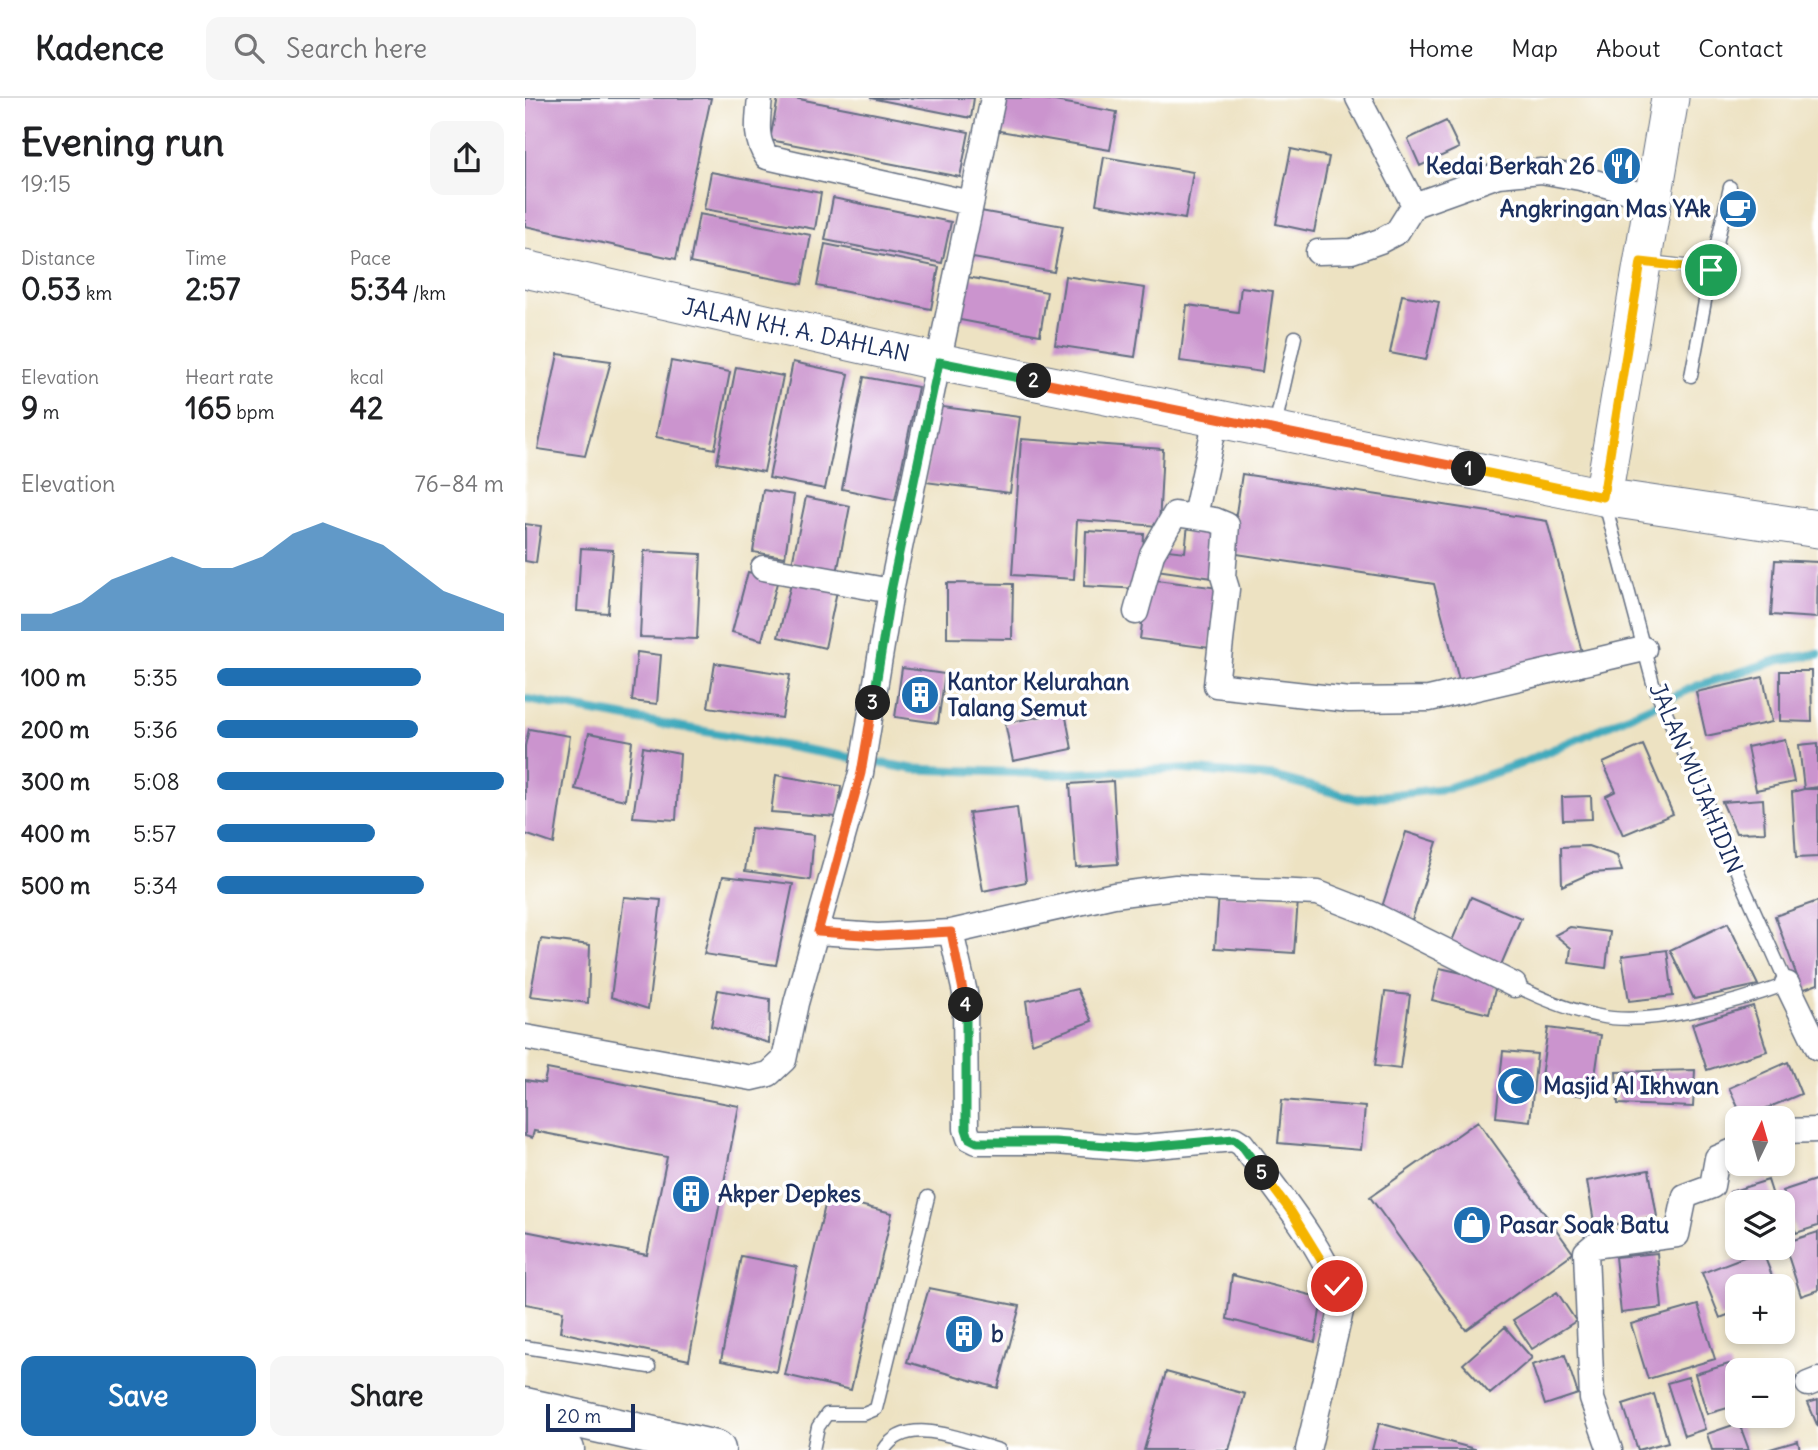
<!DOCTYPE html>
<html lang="en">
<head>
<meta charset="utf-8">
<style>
  :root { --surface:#fff; --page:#f6f6f6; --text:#202124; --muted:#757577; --line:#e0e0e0; --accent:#1f6fb2 }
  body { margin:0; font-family:Delius,sans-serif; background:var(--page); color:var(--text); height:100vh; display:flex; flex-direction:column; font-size:26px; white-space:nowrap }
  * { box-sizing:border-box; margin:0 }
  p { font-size:23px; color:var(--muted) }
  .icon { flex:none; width:38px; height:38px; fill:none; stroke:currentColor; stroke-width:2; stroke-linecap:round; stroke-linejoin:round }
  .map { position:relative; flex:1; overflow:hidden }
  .side { display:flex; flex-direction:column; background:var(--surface); width:525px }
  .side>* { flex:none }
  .needle { width:46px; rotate:5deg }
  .fabs { position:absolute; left:1200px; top:1008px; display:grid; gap:14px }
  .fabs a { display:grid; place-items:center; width:70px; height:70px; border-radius:14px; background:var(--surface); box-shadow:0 4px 10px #0003; font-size:35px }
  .scale { position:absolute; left:21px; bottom:18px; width:89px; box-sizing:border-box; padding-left:7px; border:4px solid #1b2f5e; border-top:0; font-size:19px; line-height:24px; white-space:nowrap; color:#1b2f5e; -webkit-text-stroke:5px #fff; paint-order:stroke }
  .pin { position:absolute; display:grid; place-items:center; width:60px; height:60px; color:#fff; margin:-30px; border:4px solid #fff; border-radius:50%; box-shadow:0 2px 7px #0007 }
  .km { position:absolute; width:35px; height:35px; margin:-18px; border-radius:50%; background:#222; color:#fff; font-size:19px; line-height:35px; text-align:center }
  .round { display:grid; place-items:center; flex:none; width:74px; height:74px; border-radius:14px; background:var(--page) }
  .head { display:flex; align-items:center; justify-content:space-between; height:119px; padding:0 21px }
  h1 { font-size:38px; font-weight:700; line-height:52px }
  .stats { display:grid; grid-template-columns:repeat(3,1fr); gap:10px; height:119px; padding:7px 21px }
  .stats div { display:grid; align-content:center }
  .stats b { font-size:30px; font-weight:700 }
  .stats small { font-size:19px; font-weight:400 }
  .stats p { font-size:19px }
  .chart { height:196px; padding:14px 21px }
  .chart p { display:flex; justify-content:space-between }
  .chart svg { width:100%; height:126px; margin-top:7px; fill:var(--accent); opacity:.7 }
  .primary-button { display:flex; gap:14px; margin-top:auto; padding:14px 21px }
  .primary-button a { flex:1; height:80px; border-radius:14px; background:var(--accent); color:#fff; font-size:28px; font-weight:700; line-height:80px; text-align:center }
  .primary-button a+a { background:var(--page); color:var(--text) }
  ul { padding:0 21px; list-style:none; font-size:23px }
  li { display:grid; grid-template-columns:112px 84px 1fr; align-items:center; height:52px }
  li i { height:18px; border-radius:9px; background:var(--accent) }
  header { display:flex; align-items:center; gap:42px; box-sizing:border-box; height:98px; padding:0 35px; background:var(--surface); border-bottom:2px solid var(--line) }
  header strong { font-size:33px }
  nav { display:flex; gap:38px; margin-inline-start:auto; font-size:24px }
  .search { width:490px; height:63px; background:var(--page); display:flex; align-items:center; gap:18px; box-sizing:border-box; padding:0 24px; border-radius:14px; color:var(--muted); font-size:26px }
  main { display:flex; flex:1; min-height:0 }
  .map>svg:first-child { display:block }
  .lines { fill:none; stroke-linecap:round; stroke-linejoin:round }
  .stream { stroke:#3da9bc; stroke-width:9 }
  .building { fill:#cb94ce }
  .lane-casing { stroke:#646e81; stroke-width:15 }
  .street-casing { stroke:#646e81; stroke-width:27 }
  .secondary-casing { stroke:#646e81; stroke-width:39 }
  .primary-casing { stroke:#646e81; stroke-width:41 }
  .lane { stroke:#fff; stroke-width:12 }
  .street { stroke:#fff; stroke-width:24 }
  .secondary { stroke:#fff; stroke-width:37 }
  .primary { stroke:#fff; stroke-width:38 }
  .split-1-casing { stroke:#fff; stroke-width:14 }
  .split-2-casing { stroke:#fff; stroke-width:14 }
  .split-3-casing { stroke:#fff; stroke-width:14 }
  .split-4-casing { stroke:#fff; stroke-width:14 }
  .split-5-casing { stroke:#fff; stroke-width:14 }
  .split-6-casing { stroke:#fff; stroke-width:14 }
  .split-1 { stroke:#f5b400; stroke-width:9 }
  .split-2 { stroke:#f0652b; stroke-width:9 }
  .split-3 { stroke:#22a559; stroke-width:9 }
  .split-4 { stroke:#f0652b; stroke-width:9 }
  .split-5 { stroke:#22a559; stroke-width:9 }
  .split-6 { stroke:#f5b400; stroke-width:9 }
  .labels { text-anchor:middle; stroke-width:7; stroke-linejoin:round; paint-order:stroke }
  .poi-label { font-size:23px; font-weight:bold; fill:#1b2f5e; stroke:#fff; text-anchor:start }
  .street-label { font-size:23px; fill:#1b2f5e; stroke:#fff }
</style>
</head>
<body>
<header>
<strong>Kadence</strong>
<div class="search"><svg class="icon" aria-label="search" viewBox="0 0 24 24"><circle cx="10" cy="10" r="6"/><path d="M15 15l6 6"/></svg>Search here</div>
<nav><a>Home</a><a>Map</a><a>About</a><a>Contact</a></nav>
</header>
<main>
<section class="side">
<div class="head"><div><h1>Evening run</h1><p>19:15</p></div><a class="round"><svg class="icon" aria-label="share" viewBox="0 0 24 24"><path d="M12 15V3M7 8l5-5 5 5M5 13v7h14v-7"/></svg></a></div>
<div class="stats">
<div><p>Distance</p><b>0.53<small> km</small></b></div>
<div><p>Time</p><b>2:57</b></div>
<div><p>Pace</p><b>5:34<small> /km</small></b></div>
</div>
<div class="stats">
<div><p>Elevation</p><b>9<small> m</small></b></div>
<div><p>Heart rate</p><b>165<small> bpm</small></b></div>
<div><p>kcal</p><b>42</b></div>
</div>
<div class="chart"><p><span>Elevation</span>76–84 m</p>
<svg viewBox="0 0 160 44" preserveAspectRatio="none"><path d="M0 44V38L10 38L20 34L30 26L40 22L50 18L60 22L70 22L80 18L90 10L100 6L110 10L120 14L130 22L140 30L150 34L160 38V44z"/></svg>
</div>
<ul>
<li><b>100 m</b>5:35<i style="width:71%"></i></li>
<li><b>200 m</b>5:36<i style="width:70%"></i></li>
<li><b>300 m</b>5:08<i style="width:100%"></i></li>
<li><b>400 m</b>5:57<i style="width:55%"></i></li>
<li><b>500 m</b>5:34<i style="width:72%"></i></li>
</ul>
<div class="primary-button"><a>Save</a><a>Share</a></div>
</section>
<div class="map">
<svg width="1293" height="1352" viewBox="0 0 1293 1352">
  <rect width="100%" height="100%" fill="#fff"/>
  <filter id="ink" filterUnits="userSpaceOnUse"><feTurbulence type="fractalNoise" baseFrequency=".0143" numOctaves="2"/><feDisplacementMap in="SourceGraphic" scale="14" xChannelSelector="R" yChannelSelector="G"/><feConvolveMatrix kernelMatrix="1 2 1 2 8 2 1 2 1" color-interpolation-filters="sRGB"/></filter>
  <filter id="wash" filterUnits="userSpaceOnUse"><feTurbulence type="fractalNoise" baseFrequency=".00686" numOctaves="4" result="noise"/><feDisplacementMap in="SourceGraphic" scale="28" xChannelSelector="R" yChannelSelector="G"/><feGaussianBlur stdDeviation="1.57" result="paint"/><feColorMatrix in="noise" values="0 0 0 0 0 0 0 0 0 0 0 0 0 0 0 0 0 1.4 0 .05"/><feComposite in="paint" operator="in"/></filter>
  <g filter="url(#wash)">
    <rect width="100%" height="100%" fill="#ede2c2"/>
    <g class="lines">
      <!-- stream -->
      <path class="stream" d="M0,601L388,671L531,676L654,671L750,679L833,701L923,690L995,666L1172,588L1254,562L1293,556"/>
    </g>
    <g id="blocks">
      <!-- building -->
      <path class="building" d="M0,0H186L151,161L0,128Z
        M253,0H269L444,34L435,79L245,42Z
        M345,0H449L446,20Z
        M475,0H513L592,14L585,52L469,32Z
        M921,23L934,50L895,68L883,41Z
        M766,51L804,59L789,134L751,126Z
        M579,59L668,74L660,121L571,106Z
        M186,74L296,95L290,131L179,111Z
        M308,100L426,124L417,165L300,142Z
        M450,112L538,128L529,174L442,159Z
        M174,116L286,137L277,186L165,165Z
        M300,146L414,169L406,211L292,188Z
        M437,178L522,194L515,237L430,221Z
        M540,178L620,190L610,259L530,247Z
        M716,189L748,193L737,274L655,263L662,207L713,214Z
        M877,197L914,204L901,262L865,255Z
        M33,256L86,263L60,358L13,351Z
        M146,263L205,274L190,351L131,339Z
        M268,264L324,276L300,391L244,380Z
        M211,269L258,278L239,374L192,365Z
        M339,279L393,289L370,402L317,391Z
        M410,308L495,319L485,395L400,384Z
        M496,341L638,351L634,428L552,422L549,481L487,477Z
        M717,376L1022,423L1057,554L935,586L909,486L705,455Z
        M238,392L269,397L260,459L228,454Z
        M281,399L325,408L312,475L267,465Z
        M0,426L16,428L11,465L0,463Z
        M663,426L695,430L688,480L631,472L634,451L660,454Z
        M561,433L619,436L616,491L559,488Z
        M56,450L88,452L83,515L52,513Z
        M119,453L176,456L172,541L115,539Z
        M1250,462L1293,464L1292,520L1246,517Z
        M223,474L253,481L237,542L207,534Z
        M623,481L694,490L685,550L615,541Z
        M267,482L312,493L300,550L253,539Z
        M422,485L488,486L487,541L422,540Z
        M112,554L136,557L132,606L107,603Z
        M190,565L265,577L257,620L183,609Z
        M377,570L420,576L413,625L370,619Z
        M1255,573H1286L1287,624L1255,623Z
        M1238,579L1247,624L1181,638L1171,594Z
        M540,614L547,651L488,663L480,625Z
        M4,631L45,638L29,746L0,736V648Z
        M64,635L107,643L100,702L50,691Z
        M1260,641L1269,684L1231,692L1222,649Z
        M1293,645V689L1279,691L1274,647Z
        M1118,647L1148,716L1098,737L1081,698L1091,693L1078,665Z
        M118,649L155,656L151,722L108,719Z
        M251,677L316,688L313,719L246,714Z
        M588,683L593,766L551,769L545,686Z
        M1279,691H1293V759L1271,760L1267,694Z
        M1066,698L1067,721L1038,722L1037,699Z
        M1238,701L1240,734L1211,735L1197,704Z
        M492,709L501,784L458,793L444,715Z
        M226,730L289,737L285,782L220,773Z
        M881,734L912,744L887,822L856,812Z
        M1063,748L1092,758L1097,773L1066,775L1037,788L1036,749Z
        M198,778L268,786L251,867L179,856Z
        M694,796L773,802L769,855L690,850Z
        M99,799L136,802L123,911L86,899Z
        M946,799L996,820L976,867L926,845Z
        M1293,803V886L1277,892L1250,818Z
        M1203,825L1233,887L1169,901L1145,852Z
        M1045,829L1085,834L1081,870L1044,865L1046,850L1030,837Z
        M16,841L65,847L63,905L5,898Z
        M1142,852L1148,898L1104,903L1097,858Z
        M915,870L972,883L964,916L907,902Z
        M552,891L567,923L507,945L501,903Z
        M193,892L245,901L244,945L186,928Z
        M860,894L885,897L875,971L850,968Z
        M1228,908L1242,953L1182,972L1167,926Z
        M1023,930L1076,937L1067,999L1014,992Z
        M978,953L1012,956L1005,1023L971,1019Z
        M1263,964L1276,996L1218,1020L1204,990Z
        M22,971L214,1008L164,1262L35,1234L38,1213L0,1206V1133L122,1157L142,1059L9,1033L7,1040L0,1038V982L19,985Z
        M1170,972L1168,1009L1093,1006L1091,974Z
        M757,1002L840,1009L836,1052L753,1045Z
        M953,1023L1048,1155L941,1232L845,1099Z
        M1124,1072L1132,1119L1070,1130L1062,1083Z
        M1293,1081V1128L1271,1135L1257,1093Z
        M1243,1082L1250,1104H1213L1212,1115L1205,1094Z
        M302,1099L367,1115L326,1292L260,1277Z
        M1293,1134V1192L1276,1198L1259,1145Z
        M1237,1152L1251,1188H1213V1213L1195,1220L1177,1175Z
        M1132,1155L1137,1210L1096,1215L1090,1159Z
        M216,1158L272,1169L252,1274L196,1263Z
        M707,1177L797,1200L790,1244L702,1221Z
        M404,1190L495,1208L473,1290L382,1264Z
        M1032,1194L1051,1223L1007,1251L988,1222Z
        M1173,1207L1190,1261L1123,1281L1106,1226Z
        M980,1229L1007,1260L965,1296L938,1266Z
        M1040,1257L1053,1296L1020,1307L1007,1267Z
        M1204,1266L1213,1294V1307L1182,1316L1170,1276Z
        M641,1274L720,1296L704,1352H619Z
        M1163,1279L1180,1331L1159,1338L1142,1285Z
        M1129,1296L1143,1344L1113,1352L1098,1306Z
        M1293,1302V1329L1283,1305Z
        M854,1325L950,1351V1352H847Z
        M1214,1325L1224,1352H1187L1182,1336Z
        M1273,1343L1275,1352H1246L1245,1351Z"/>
    </g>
  </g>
  <g filter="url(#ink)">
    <use href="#blocks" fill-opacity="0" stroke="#646e81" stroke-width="2"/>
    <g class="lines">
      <defs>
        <path id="lane" d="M1120,164L1186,171L1166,278
          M1186,171L1205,89
          M750,328L770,239
          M989,887C1017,901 1043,912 1074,918C1125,929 1213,904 1262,886L1128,585L1079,402
          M0,1249L124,1269
          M288,1352L293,1329L302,1316H339L351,1311L403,1099
          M359,1352C382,1315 439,1343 474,1352"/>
        <path id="street" d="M235,0C233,22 229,41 242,59L445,105
          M833,0L889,107
          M793,154L827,153L855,143L872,134L889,107L973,77L1016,73L1055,80L1128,100
          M670,418L691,320
          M238,470L366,493
          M611,514L627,456L650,416L690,422L702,427L698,478L702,491L691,587L824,602L904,601L1119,551
          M293,834L353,838L426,834L589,797L651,789L793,795L847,816L989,887
          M426,834L440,895L441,1031L444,1040L452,1044H530L609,1050L709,1041L717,1046C748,1088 807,1158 817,1209L783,1352
          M1262,886L1293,950
          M0,939L227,980L244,976L259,962L271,905L336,675L366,493L468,0
          M1258,1033L1293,1032
          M1283,1286L1293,1282
          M1085,1352L1067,1301L1061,1154L1068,1148L1152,1137L1160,1098L1187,1088L1192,1060L1213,1051"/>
        <path id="secondary" d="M0,171L414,264L1078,399L1293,431
          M1078,399L1145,0"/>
        <path id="primary" d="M0,1309L191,1352
          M0,1344L40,1352"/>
      </defs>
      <!-- lane casing -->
      <use href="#lane" class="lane-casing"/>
      <!-- street casing -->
      <use href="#street" class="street-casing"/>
      <!-- secondary casing -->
      <use href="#secondary" class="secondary-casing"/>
      <!-- primary casing -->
      <use href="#primary" class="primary-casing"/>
      <!-- lane -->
      <use href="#lane" class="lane"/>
      <!-- street -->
      <use href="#street" class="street"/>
      <!-- secondary -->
      <use href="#secondary" class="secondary"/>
      <!-- primary -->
      <use href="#primary" class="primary"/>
    </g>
  </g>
  <g class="lines" filter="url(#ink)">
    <defs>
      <path id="split-1" d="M944,371L1078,399L1116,164L1186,172"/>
      <path id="split-2" d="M509,283L944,371"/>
      <path id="split-3" d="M348,605L366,493L414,264L509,283"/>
      <path id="split-4" d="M348,605L336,675L293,834L353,838L426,834L441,907"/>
      <path id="split-5" d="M441,907V1031L444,1040L452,1044H530L609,1050L709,1041L716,1046L737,1075"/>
      <path id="split-6" d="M737,1075L767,1115L812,1188"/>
    </defs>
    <!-- split-1 casing -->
    <use href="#split-1" class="split-1-casing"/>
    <!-- split-2 casing -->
    <use href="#split-2" class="split-2-casing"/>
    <!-- split-3 casing -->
    <use href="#split-3" class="split-3-casing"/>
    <!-- split-4 casing -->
    <use href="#split-4" class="split-4-casing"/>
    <!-- split-5 casing -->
    <use href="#split-5" class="split-5-casing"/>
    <!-- split-6 casing -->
    <use href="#split-6" class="split-6-casing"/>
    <!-- split-1 -->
    <use href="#split-1" class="split-1"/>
    <!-- split-2 -->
    <use href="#split-2" class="split-2"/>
    <!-- split-3 -->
    <use href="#split-3" class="split-3"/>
    <!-- split-4 -->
    <use href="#split-4" class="split-4"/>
    <!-- split-5 -->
    <use href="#split-5" class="split-5"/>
    <!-- split-6 -->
    <use href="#split-6" class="split-6"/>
  </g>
  <!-- icons -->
  <defs>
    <symbol id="restaurant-disc" viewBox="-11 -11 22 22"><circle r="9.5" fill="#1f6fb2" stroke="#fff"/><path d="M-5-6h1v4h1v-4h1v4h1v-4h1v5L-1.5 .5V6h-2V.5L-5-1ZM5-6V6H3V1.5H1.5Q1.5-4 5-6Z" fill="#fff"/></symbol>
    <symbol id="cafe-disc" viewBox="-11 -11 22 22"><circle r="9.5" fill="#1f6fb2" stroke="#fff"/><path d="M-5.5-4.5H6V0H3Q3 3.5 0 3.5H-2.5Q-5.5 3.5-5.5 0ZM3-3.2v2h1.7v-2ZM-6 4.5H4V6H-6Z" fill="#fff"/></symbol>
    <symbol id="building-disc" viewBox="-11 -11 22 22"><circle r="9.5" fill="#1f6fb2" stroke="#fff"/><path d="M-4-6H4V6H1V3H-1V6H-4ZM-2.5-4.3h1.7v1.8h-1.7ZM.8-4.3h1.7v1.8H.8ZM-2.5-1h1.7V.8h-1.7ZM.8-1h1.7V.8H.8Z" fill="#fff"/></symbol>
    <symbol id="mosque-disc" viewBox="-11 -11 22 22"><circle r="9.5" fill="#1f6fb2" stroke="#fff"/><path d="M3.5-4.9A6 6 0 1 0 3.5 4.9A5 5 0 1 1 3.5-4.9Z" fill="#fff"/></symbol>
    <symbol id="shop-disc" viewBox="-11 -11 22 22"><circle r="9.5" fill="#1f6fb2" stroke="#fff"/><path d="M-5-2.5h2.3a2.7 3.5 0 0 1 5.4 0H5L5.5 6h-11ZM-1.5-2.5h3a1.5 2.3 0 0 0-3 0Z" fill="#fff"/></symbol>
  </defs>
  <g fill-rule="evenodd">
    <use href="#restaurant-disc" x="1075" y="46" width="44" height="44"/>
    <use href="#cafe-disc" x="1191" y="89" width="44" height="44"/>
    <use href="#building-disc" x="373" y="575" width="44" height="44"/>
    <use href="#mosque-disc" x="969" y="966" width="44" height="44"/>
    <use href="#building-disc" x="144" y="1074" width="44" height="44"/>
    <use href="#shop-disc" x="925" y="1105" width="44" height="44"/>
    <use href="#building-disc" x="417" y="1214" width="44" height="44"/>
  </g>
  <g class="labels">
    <!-- poi labels -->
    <g class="poi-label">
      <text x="1070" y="76" text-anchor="end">Kedai Berkah 26</text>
      <text x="1186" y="119" text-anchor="end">Angkringan Mas YAk</text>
      <text x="422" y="592">Kantor Kelurahan<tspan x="422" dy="26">Talang Semut</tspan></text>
      <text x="1018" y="996">Masjid Al Ikhwan</text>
      <text x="193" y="1104">Akper Depkes</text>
      <text x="974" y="1135">Pasar Soak Batu</text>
      <text x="466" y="1244">b</text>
    </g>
    <!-- street labels -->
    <g class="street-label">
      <text transform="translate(271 232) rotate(12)" y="8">JALAN KH. A. DAHLAN</text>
      <text transform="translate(1171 680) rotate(67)" y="8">JALAN MUJAHIDIN</text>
    </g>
  </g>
</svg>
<div class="fabs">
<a><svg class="needle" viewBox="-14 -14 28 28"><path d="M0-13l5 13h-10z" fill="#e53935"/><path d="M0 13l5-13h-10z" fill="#757577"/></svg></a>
<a><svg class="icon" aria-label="layers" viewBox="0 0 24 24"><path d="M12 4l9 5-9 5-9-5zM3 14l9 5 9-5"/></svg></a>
<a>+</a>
<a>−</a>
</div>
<div class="scale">20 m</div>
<div class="pin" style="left:1186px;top:172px;background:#1e9e55"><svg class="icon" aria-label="arrive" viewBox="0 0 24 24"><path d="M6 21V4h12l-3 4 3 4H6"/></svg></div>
<div class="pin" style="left:812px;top:1188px;background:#d93025"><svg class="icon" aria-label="check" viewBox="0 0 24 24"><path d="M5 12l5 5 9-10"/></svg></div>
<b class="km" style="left:944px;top:371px">1</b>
<b class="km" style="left:509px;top:283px">2</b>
<b class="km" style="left:348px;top:605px">3</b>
<b class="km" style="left:441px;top:907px">4</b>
<b class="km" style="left:737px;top:1075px">5</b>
</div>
</main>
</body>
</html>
